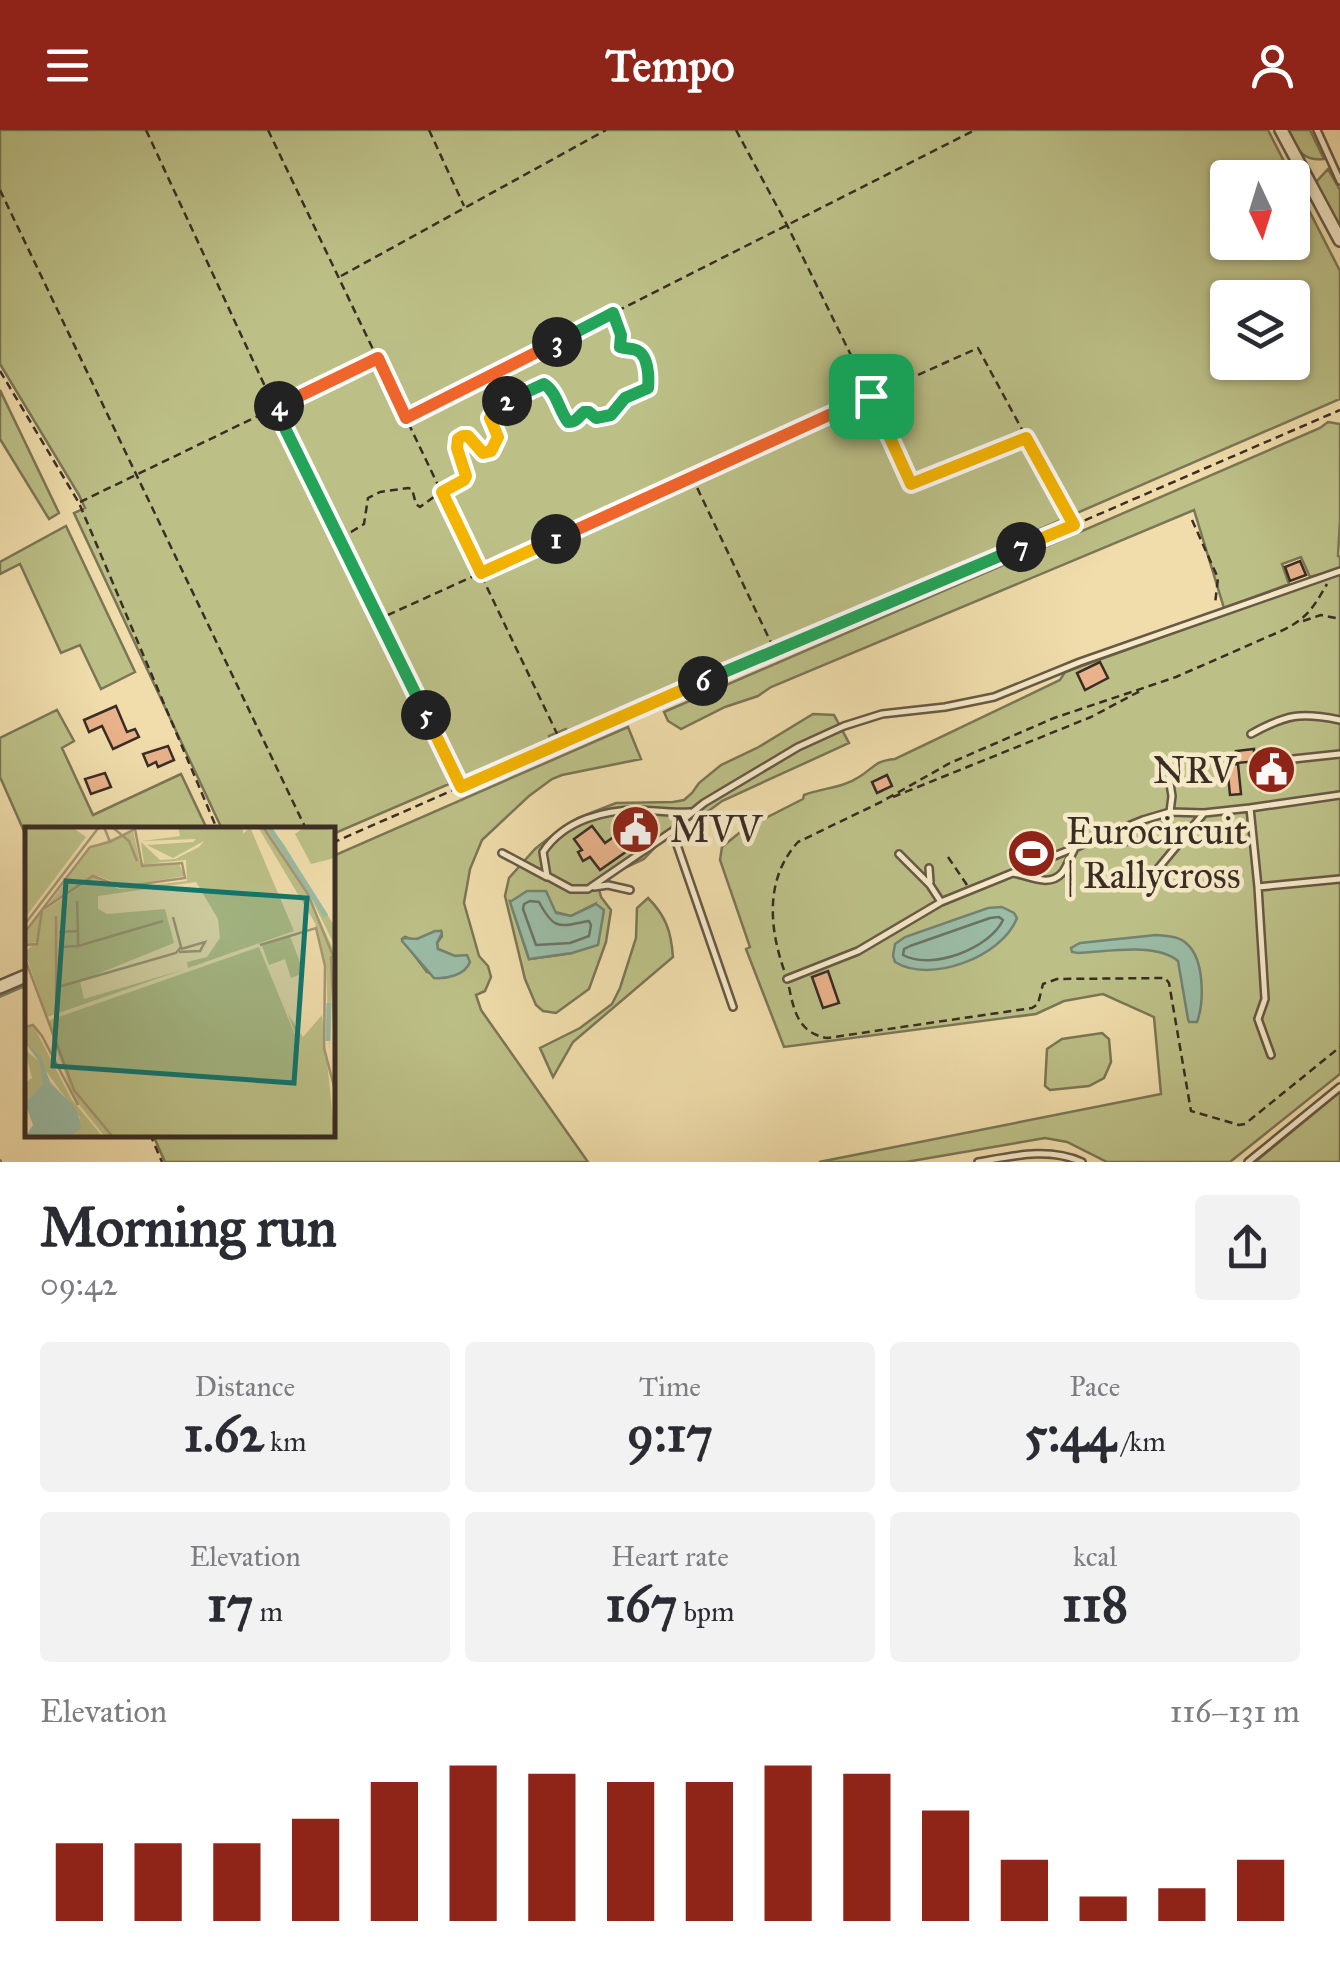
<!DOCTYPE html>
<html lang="en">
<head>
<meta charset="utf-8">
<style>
  :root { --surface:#fff; --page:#f2f2f3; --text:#2b2b33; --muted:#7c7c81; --accent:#8f2418 }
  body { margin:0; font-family:"IM FELL Great Primer",serif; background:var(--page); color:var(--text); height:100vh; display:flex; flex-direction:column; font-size:38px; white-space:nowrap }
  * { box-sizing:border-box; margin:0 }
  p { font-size:32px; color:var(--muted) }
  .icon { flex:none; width:55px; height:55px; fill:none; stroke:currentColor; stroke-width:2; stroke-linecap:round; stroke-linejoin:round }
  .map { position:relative; height:1032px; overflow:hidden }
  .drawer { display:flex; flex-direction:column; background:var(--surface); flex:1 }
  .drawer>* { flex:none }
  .needle { width:65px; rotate:176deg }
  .tools { position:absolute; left:1210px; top:30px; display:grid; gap:20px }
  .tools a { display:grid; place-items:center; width:100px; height:100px; border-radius:10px; background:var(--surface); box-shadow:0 2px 8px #0004; font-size:50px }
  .pin { position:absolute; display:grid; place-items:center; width:85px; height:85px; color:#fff; margin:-42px; border-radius:20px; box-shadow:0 5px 15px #0006 }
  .km { position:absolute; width:50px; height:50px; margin:-25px; border-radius:50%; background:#222; color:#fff; font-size:28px; line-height:50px; text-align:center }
  .round { display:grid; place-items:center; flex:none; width:105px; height:105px; border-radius:10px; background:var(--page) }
  .overview { display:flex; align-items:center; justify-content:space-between; height:170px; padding:0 40px }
  h1 { font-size:55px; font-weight:700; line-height:75px }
  .figures { display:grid; grid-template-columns:repeat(3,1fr); gap:15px; height:170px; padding:10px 40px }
  .figures div { display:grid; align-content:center; border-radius:10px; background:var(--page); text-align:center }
  .figures b { font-size:50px; font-weight:700 }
  .figures small { font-size:28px; font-weight:400 }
  .figures p { font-size:28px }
  .chart { height:280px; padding:20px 40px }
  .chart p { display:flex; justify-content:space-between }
  .chart svg { width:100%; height:180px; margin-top:10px; stroke:var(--accent); stroke-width:6 }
  header { display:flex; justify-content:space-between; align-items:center; height:130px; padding:0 40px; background:var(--accent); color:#fff; font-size:45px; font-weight:700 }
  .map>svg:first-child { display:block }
  .green { fill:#bcc087; stroke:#7b7656; stroke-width:2.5; fill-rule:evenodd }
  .water { fill:#9bbca6; stroke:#748372; stroke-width:2.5 }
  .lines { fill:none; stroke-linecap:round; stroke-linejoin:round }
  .shore { stroke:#6a7465; stroke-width:2.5 }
  .stream { stroke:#748372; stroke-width:4 }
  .building { fill:#e9b28b; stroke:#3a2d24; stroke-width:2.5 }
  .lane-casing { stroke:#685946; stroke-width:10 }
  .street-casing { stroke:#685946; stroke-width:16 }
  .path { stroke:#3a2d24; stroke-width:2.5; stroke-dasharray:8 5; stroke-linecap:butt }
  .lane { stroke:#f5e9c8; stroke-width:5 }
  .street { stroke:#f5e9c8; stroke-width:11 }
  .split-1-casing { stroke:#fff; stroke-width:20 }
  .split-2-casing { stroke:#fff; stroke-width:20 }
  .split-3-casing { stroke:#fff; stroke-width:20 }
  .split-4-casing { stroke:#fff; stroke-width:20 }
  .split-5-casing { stroke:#fff; stroke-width:20 }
  .split-6-casing { stroke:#fff; stroke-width:20 }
  .split-7-casing { stroke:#fff; stroke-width:20 }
  .split-8-casing { stroke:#fff; stroke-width:20 }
  .split-1 { stroke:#f0652b; stroke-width:12 }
  .split-2 { stroke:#f5b400; stroke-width:12 }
  .split-3 { stroke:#22a559; stroke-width:12 }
  .split-4 { stroke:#f0652b; stroke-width:12 }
  .split-5 { stroke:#22a559; stroke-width:12 }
  .split-6 { stroke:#f5b400; stroke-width:12 }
  .split-7 { stroke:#22a559; stroke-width:12 }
  .split-8 { stroke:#f5b400; stroke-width:12 }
  .labels { text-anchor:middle; stroke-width:9; stroke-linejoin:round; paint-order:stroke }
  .poi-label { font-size:38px; fill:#3a2d24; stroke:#f5e9c8; text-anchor:start }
  .inset-river { fill:none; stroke:#9bbca6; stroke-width:5 }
  .inset-road { fill:none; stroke:#a79775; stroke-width:2.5 }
  .view { fill:#0f766e; fill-opacity:0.15; stroke:#0f766e; stroke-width:5 }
  .inset-edge { fill:none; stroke:#3a2d24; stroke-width:5 }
</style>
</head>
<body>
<header><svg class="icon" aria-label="menu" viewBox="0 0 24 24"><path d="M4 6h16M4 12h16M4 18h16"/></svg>Tempo<svg class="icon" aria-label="person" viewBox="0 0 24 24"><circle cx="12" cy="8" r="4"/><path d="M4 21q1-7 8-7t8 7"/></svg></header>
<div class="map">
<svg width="1340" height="1032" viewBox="0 0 1340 1032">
  <rect width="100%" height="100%" fill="#f0ddab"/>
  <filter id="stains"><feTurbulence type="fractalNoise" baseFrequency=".002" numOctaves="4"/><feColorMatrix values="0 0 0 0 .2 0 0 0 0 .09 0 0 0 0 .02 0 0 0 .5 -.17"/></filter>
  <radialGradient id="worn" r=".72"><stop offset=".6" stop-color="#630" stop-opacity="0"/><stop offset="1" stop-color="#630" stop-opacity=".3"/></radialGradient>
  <!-- green -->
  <path class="green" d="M0,0H1268L1340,141V269L569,603L566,599L549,606L550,610L459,649L457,646L448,650L449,654L333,704L332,699H222L74,383L85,378L79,365L0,234ZM1228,48H1292V112H1228ZM1228,168H1292V232H1228Z
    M1287,0H1310L1324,29C1301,32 1296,17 1287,0Z
    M1328,39L1340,60V101L1317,55V51Z
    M0,260L59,383L49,389L0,309Z
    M1328,292L1340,294V389L1338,426L1340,427V944L1230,1032H1107L1067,1012L1045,1008L906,1032H819L1161,964L1154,887L1103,864L1064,871L1036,884L784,917L746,819L750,817L720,730L722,717L744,699L803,669L804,665C821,658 843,658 859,647C874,638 874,631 895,629L1060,550L1065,542L1312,453L1321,444L1310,447L1301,427L1282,434L1289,454L1224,478L1194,380L771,557L758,566L725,577L681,599L668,591L664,582L1320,298Z
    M66,396L135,542L101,559L80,515L61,523L20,434L0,444V432Z
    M57,580L74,611L62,618L93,685L181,644L207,699H28L27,708L0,647V608Z
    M813,584L834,585L849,613L722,671L710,680L674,697L644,729L616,742L605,753L597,751L601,767L611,780L606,812L589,859L556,883L543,881L536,875L525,849L505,766L509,748L535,719L564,696L578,688L616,673L673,672L684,670L692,663L699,653L721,635L757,618ZM510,771L571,786L595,774L572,823L529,829Z
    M628,597L641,629L562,645L552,649L529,666L482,710L470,739L464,773L479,826L488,836L491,847L485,861L476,865L481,880L588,1032H165L153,1005L332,1004L333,726ZM441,801L442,806L437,813L438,819L454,826H461L464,840L450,846L427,842L402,809L405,807L414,810Z
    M648,768C666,786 671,801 673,827L573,912L553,947L540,918L580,898L612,874L620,858L636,808L637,778Z
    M1102,903L1109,909L1111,932L1104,948L1089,956L1050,960L1045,956L1047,919L1062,909Z
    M1340,962V1032H1255Z"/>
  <!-- water -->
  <path class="water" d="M1163,692L1171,693L1172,696L1127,715L1122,717L1117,714L1120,710Z
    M527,761H546L556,783L571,786L596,774L604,780L598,815L572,823L529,829L510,772Z
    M1002,777L1014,783L1017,788C1002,827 930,854 895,832L893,826L895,814L905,807L988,778Z
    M435,801H441L442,803L437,813L438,819L455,826L467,825L470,832C465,845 447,849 434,848L402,811L403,808L417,809Z
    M1156,805C1167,806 1179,806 1187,814C1205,830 1204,873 1197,892H1189L1188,889L1178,831C1156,812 1106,822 1078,823L1072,822L1071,818L1080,813Z"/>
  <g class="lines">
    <!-- shore -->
    <path class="shore" d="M530,771L539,772C555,802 560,796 589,791L591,795L589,806L570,813L536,815L523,779L524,774Z
      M999,787L1003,790C990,818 932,841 903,825L904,819L910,816L990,788Z"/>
    <!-- stream -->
    <path class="stream" d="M0,866L28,854
      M0,1031V1032"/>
  </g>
  <!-- building -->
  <path class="building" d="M1300,431L1306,445L1290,451L1285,437Z
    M1100,532L1108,548L1085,560L1077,543Z
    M116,576L127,602L135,599L139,607L113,619L102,596L89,602L84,590Z
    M168,616L174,630L158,637L156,632L148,636L143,624Z
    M1254,619V622L1279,620L1283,659L1261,661L1258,631L1237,633L1236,621Z
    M1238,634L1241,664L1230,665L1227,635Z
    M105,643L111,657L91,664L85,649Z
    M887,645L892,656L877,663L872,652Z
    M643,686L647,687L656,700L652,703L654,706L641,715L640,712L600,740L590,727L583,731L578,722L582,720L574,709L592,696L605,713Z
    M828,841L839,873L823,878L812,847Z"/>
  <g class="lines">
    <defs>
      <path id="lane" d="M1317,0L1340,51
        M1251,604C1287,584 1301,582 1340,590
        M1293,629L1340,624
        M1168,641L1172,666L1170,682
        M674,700L588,759H571L547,746L543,722C564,690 606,679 642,680C659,681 673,683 690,682
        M502,723L547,747
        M899,724L930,755L941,772
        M929,738L930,752
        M1013,743C1028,745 1049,758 1062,743C1067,737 1070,727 1074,720
        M1151,747L1204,683
        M594,757L608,755L630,760
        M1258,757L1250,678L1340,665
        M787,849L858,821L941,772L1143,690L1170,682L1204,683L1250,678
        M733,877L676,712L675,699L678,694L704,673L798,617L844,596L882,584L945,577L994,567L1080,532L1340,441
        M1271,925L1258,889L1265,869L1258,757L1340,749
        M978,1032C1013,1026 1048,1017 1082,1032
        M1248,1032L1340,957"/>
      <path id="street" d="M1281,0L1340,110
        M0,857L28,845"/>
    </defs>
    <!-- lane casing -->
    <use href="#lane" class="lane-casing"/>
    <!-- street casing -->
    <use href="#street" class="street-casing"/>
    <!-- path -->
    <path class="path" d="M146,0L275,278L379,489
      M268,0L561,612
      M429,0L464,76
      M736,0L787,95L871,266L692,347L774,519
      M0,60L306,699
      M341,146L606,0
      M0,241L79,373L217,699
      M408,287L975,0
      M1027,308L911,354L871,266L978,218L1073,394
      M80,372L378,228
      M1192,390L1218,448L1215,474
      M338,403L351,402L364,394L368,368L380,362L408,358L412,359L416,374L420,377L442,361L464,350C468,335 455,325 459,309L463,306H469L483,323L491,321L497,307L490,289C503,269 525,265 544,254C556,262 559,281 568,293C577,293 578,287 584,282H589L596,288C612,287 612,279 624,270C631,264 641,262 648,258C649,248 648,225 636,220C631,218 625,219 620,217L621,205L614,184
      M1303,491L1321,485L1340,489
      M460,656L379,489L690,348
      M893,667L1091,587L1142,560
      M332,713L806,506L1074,395L1340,280
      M948,727L967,755
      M784,840C769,797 765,748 798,712L881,672L950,633L1054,588L1176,547L1281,501C1307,489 1313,478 1327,454
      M789,857C794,882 799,903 827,908L1032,878L1038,874L1043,854L1057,849L1165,848L1169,853L1191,981L1239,995L1245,994L1340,917
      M150,1004L162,1032"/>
    <!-- lane -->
    <use href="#lane" class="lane"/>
    <!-- street -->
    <use href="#street" class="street"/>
  </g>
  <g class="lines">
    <defs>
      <path id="split-1" d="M556,409L871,266"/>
      <path id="split-2" d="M507,271L494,282L490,288L498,307L491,321L483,323L468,306H463L458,309L457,318L466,346L464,350L442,362L481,443L556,409"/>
      <path id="split-3" d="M507,271L544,254C557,262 559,281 568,292C577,292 578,287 584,282H589L596,288L611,285L625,268L648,258C649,248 649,225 636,220C631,218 626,219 620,217L621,205L613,183L557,212"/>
      <path id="split-4" d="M279,276L378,228L406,288L557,212"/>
      <path id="split-5" d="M279,276L275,278L426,585"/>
      <path id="split-6" d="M426,585L461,657L703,551"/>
      <path id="split-7" d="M703,551L1021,417"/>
      <path id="split-8" d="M871,266L911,354L1026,308L1074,395L1021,417"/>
    </defs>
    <!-- split-1 casing -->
    <use href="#split-1" class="split-1-casing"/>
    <!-- split-2 casing -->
    <use href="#split-2" class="split-2-casing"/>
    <!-- split-3 casing -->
    <use href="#split-3" class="split-3-casing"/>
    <!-- split-4 casing -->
    <use href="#split-4" class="split-4-casing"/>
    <!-- split-5 casing -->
    <use href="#split-5" class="split-5-casing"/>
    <!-- split-6 casing -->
    <use href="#split-6" class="split-6-casing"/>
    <!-- split-7 casing -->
    <use href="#split-7" class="split-7-casing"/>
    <!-- split-8 casing -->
    <use href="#split-8" class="split-8-casing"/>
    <!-- split-1 -->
    <use href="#split-1" class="split-1"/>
    <!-- split-2 -->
    <use href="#split-2" class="split-2"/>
    <!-- split-3 -->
    <use href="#split-3" class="split-3"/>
    <!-- split-4 -->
    <use href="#split-4" class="split-4"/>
    <!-- split-5 -->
    <use href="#split-5" class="split-5"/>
    <!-- split-6 -->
    <use href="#split-6" class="split-6"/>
    <!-- split-7 -->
    <use href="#split-7" class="split-7"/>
    <!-- split-8 -->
    <use href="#split-8" class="split-8"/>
  </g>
  <!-- icons -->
  <defs>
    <symbol id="civic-disc" viewBox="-11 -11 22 22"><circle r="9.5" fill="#8f2418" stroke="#f5e9c8"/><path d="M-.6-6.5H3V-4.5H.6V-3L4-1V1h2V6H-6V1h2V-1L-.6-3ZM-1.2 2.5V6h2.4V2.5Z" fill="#fff"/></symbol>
    <symbol id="stadium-disc" viewBox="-11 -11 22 22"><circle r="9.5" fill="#8f2418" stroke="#f5e9c8"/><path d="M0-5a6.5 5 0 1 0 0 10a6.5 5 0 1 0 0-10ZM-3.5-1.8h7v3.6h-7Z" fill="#fff"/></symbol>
  </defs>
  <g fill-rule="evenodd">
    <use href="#civic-disc" x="1244" y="612" width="55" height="55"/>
    <use href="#civic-disc" x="608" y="672" width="55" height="55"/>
    <use href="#stadium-disc" x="1004" y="696" width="55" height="55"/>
  </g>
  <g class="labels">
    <!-- poi labels -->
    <g class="poi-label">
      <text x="1236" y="653" text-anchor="end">NRV</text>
      <text x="670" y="712">MVV</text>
      <text x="1066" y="714">Eurocircuit<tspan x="1066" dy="44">| Rallycross</tspan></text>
    </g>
  </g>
  <!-- overview -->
  <g transform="translate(25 697)">
    <rect width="310" height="310" fill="#f0ddab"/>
    <path d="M0,0H47L61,10L0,91ZM153,0H218V7L225,0L269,104L163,141L162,135L182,130L195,111L193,92L171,55L73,69V82L82,87L140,82L149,116L55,154L59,172L157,143L22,190L0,125L11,115L1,118L0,107L15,86L71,50L94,62L162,54L161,33L119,37L116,15L135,33L150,32L174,20L179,14L148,31L122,18L168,15L171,12L117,14L155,9ZM233,0H245L258,16L310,100V119L272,43L308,122L304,223L301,138L290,96ZM279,0L310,3V31L286,37L270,7ZM108,3L115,36L154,37L160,49L99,59L73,49L21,81L66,20ZM265,109L279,146L266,151L260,132L244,138L237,119ZM234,120L277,225L263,187L278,210L297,188L310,310H80L48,270L22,194ZM8,198L47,273L78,310H45L55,291L0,215V201ZM0,223L14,234L19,257L0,276V256L7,251Z" fill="#bcc087"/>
    <path d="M0,215L16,230L25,255L51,282L57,300L45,310H0L8,298L0,276L18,257L14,234Z" fill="#9bbca6"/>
    <path class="inset-river" d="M244,0L301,89M303,214L304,176"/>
    <path class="inset-road" d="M87,0L104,14L112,34M238,0L283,67L310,134M0,97L74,0M0,105L65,20L85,15L79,0M34,105L53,104L52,74M0,118L12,117L17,83L68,49L96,60L160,51L157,36L117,39L110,2L85,15M235,118L291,101L300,139L299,221L310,263M53,119L138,94M34,120L53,119V104M154,125L175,124L180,115L156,122M306,129L310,220M0,132L49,263L88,310M33,160L151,126L156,120L148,90M31,189V89M0,200L8,198L17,209L53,278"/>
    <path class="view" d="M41,54L282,71L269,256L28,239Z"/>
    <rect width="310" height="310" class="inset-edge"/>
  </g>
  <rect width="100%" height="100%" filter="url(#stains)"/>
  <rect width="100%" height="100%" fill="url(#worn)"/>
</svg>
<div class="tools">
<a><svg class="needle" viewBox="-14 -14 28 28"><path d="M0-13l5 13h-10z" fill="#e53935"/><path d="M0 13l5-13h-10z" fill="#7c7c81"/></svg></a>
<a><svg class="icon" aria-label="layers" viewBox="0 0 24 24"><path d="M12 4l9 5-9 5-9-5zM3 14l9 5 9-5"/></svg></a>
</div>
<div class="pin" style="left:871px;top:266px;background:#1e9e55"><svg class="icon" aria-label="arrive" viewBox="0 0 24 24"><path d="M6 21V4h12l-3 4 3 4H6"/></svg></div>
<b class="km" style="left:556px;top:409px">1</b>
<b class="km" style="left:507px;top:271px">2</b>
<b class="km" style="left:557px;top:212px">3</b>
<b class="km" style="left:279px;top:276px">4</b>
<b class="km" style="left:426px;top:585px">5</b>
<b class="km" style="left:703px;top:551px">6</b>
<b class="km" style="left:1021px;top:417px">7</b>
</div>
<section class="drawer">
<div class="overview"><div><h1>Morning run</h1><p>09:42</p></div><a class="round"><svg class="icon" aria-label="share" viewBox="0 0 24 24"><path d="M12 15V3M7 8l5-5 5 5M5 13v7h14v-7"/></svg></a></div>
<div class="figures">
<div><p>Distance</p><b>1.62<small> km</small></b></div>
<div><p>Time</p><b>9:17</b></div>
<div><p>Pace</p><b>5:44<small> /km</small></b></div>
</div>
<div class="figures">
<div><p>Elevation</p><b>17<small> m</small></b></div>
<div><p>Heart rate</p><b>167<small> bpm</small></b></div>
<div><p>kcal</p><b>118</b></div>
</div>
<div class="chart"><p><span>Elevation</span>116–131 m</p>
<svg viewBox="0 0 160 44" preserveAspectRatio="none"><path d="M5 44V25M15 44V25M25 44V25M35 44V19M45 44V10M55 44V6M65 44V8M75 44V10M85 44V10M95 44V6M105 44V8M115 44V17M125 44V29M135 44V38M145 44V36M155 44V29"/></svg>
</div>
</section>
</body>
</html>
